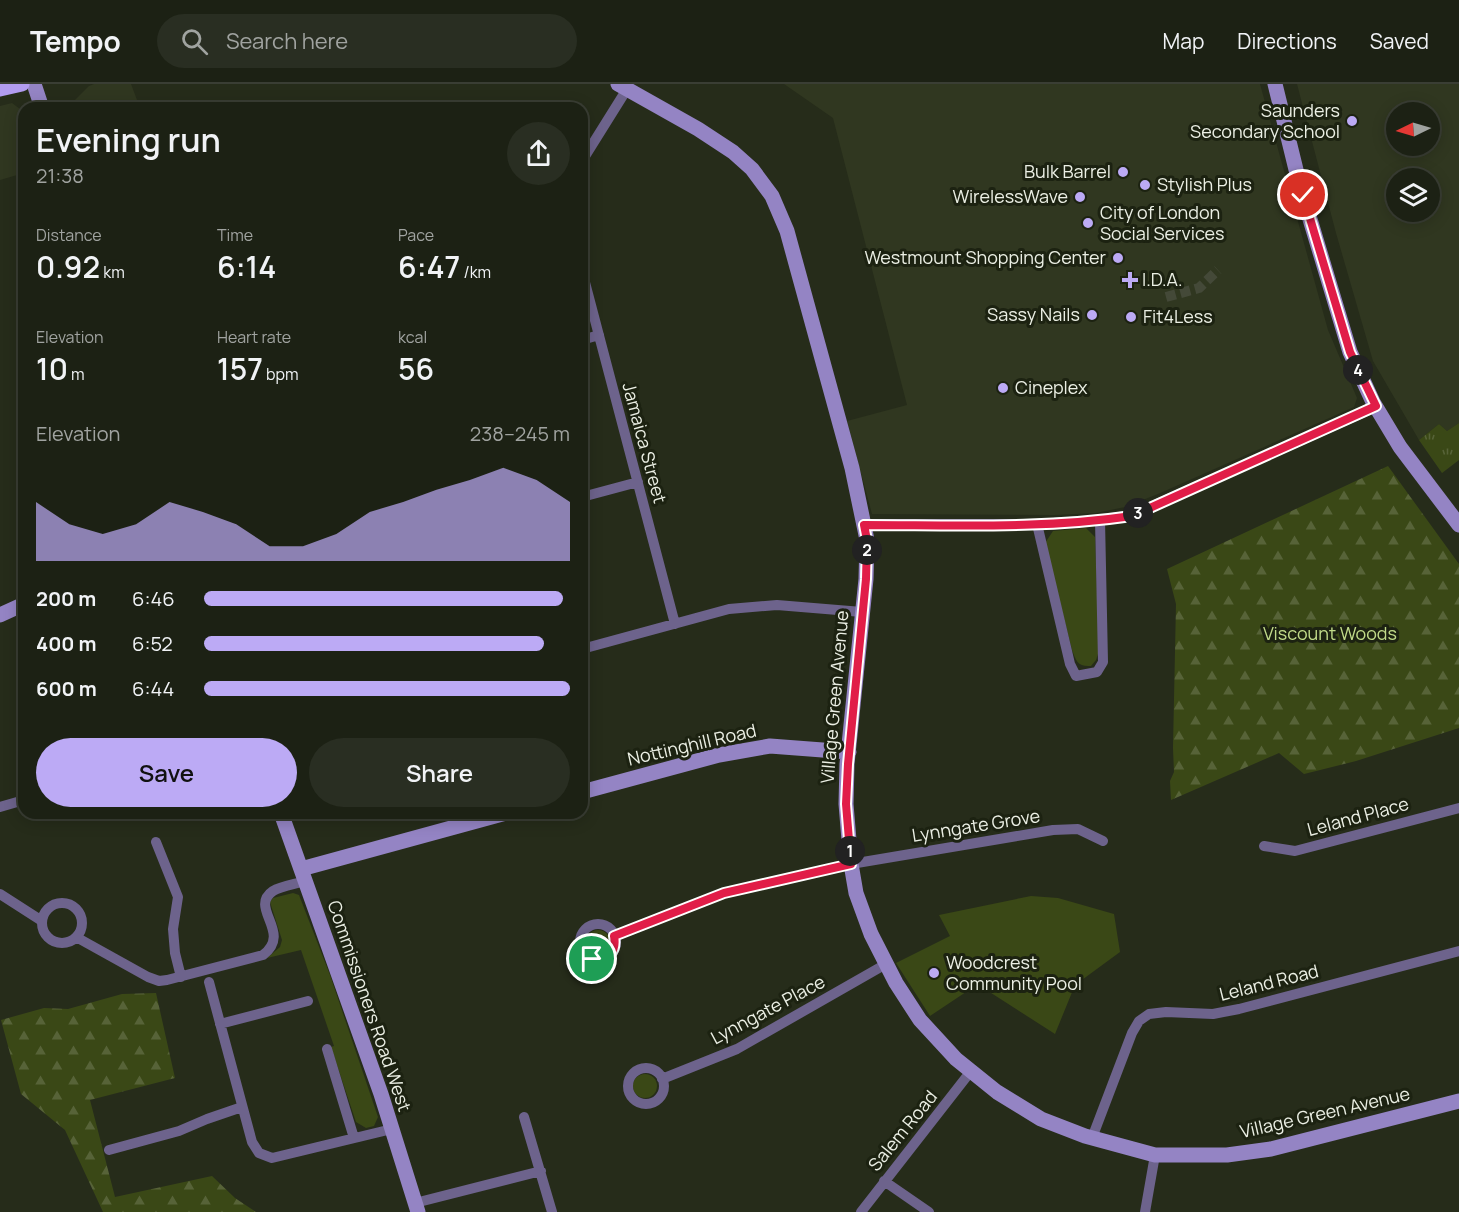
<!DOCTYPE html>
<html lang="en">
<head>
<meta charset="utf-8">
<style>
  :root { --surface:#1c2114; --page:#292e22; --text:#f1f3f6; --muted:#a0a3a0; --line:#3a3e34; --accent:#bcaaf5 }
  body { margin:0; font-family:Manrope,sans-serif; background:var(--page); color:var(--text); height:100vh; display:flex; flex-direction:column; font-size:22px; white-space:nowrap }
  * { box-sizing:border-box; margin:0 }
  p { font-size:20px; color:var(--muted) }
  .icon { flex:none; width:33px; height:33px; fill:none; stroke:currentColor; stroke-width:2; stroke-linecap:round; stroke-linejoin:round }
  .map { position:relative; flex:1; overflow:hidden }
  .details { position:absolute; left:18px; top:18px; width:570px; height:717px; display:flex; flex-direction:column; background:var(--surface); border-radius:18px; box-shadow:0 3px 15px #0003,0 0 0 2px var(--line) }
  .details>* { flex:none }
  .needle { width:39px; rotate:265deg }
  .fabs { position:absolute; left:1386px; top:18px; display:grid; gap:12px }
  .fabs a { display:grid; place-items:center; width:54px; height:54px; border-radius:50%; background:var(--surface); box-shadow:0 3px 15px #0003,0 0 0 2px var(--line); font-size:30px }
  .pin { position:absolute; display:grid; place-items:center; width:51px; height:51px; color:#fff; margin:-26px; border:3px solid #fff; border-radius:50%; box-shadow:0 2px 6px #0007 }
  .km { position:absolute; width:30px; height:30px; margin:-15px; border-radius:50%; background:#222; color:#fff; font-size:16px; line-height:30px; text-align:center }
  .round { display:grid; place-items:center; flex:none; width:63px; height:63px; border-radius:32px; background:var(--page) }
  .head { display:flex; align-items:center; justify-content:space-between; height:102px; padding:0 18px }
  h1 { font-size:33px; font-weight:600; line-height:45px }
  .stats { display:grid; grid-template-columns:repeat(3,1fr); gap:9px; height:102px; padding:6px 18px }
  .stats div { display:grid; align-content:center }
  .stats b { font-size:30px; font-weight:600 }
  .stats small { font-size:16px; font-weight:400 }
  .stats p { font-size:16px }
  .chart { height:168px; padding:12px 18px }
  .chart p { display:flex; justify-content:space-between }
  .chart svg { width:100%; height:108px; margin-top:6px; fill:var(--accent); opacity:.7 }
  .cta { display:flex; gap:12px; margin-top:auto; padding:12px 18px }
  .cta a { flex:1; height:69px; border-radius:36px; background:var(--accent); color:#111; font-size:24px; font-weight:600; line-height:69px; text-align:center }
  .cta a+a { background:var(--page); color:var(--text) }
  ul { padding:0 18px; list-style:none; font-size:20px }
  li { display:grid; grid-template-columns:96px 72px 1fr; align-items:center; height:45px }
  li i { height:15px; border-radius:8px; background:var(--accent) }
  header { display:flex; align-items:center; gap:36px; box-sizing:border-box; height:84px; padding:0 30px; background:var(--surface); border-bottom:2px solid var(--line) }
  header strong { font-size:28px }
  nav { display:flex; gap:33px; margin-inline-start:auto; font-size:21px }
  .search { width:420px; height:54px; background:var(--page); display:flex; align-items:center; gap:15px; box-sizing:border-box; padding:0 21px; border-radius:33px; color:var(--muted); font-size:22px }
  .map>svg:first-child { display:block }
  .built { fill:#303720; fill-rule:evenodd }
  .grass { fill:#3a4816 }
  .forest { fill:url(#forest-firs) }
  .park { fill:url(#park-tufts) }
  .lines { fill:none; stroke-linecap:round; stroke-linejoin:round }
  .street-tunnel { stroke:#444938; stroke-width:10; stroke-dasharray:10 5; stroke-linecap:butt }
  .street { stroke:#6d638c; stroke-width:10 }
  .secondary { stroke:#9484c4; stroke-width:15 }
  .primary { stroke:#b29cf0; stroke-width:15 }
  .route-casing { stroke:#fff; stroke-width:12 }
  .route { stroke:#e11d48; stroke-width:8 }
  .poi-dot { fill:#bcaaf5; stroke:#1c2211; stroke-width:2 }
  .labels { text-anchor:middle; stroke-width:6; stroke-linejoin:round; paint-order:stroke }
  .poi-label { font-size:18px; fill:#ebefe4; stroke:#1c2211; text-anchor:start }
  .street-label { font-size:18px; fill:#ebefe4; stroke:#1c2211 }
  .park-label { font-size:18px; fill:#c1db89; stroke:#1c2211 }
</style>
</head>
<body>
<header>
<strong>Tempo</strong>
<div class="search"><svg class="icon" aria-label="search" viewBox="0 0 24 24"><circle cx="10" cy="10" r="6"/><path d="M15 15l6 6"/></svg>Search here</div>
<nav><a>Map</a><a>Directions</a><a>Saved</a></nav>
</header>
<div class="map">
<svg width="1459" height="1128" viewBox="0 0 1459 1128">
  <defs>
    <pattern id="forest-firs" width="22" height="20" patternUnits="userSpaceOnUse" patternTransform="scale(1.5)"><rect width="22" height="20" fill="#3a4816"/><path d="M5 1l3.5 6h-7zM16 11l3.5 6h-7z" fill="#576338"/></pattern>
    <pattern id="park-tufts" width="24" height="20" patternUnits="userSpaceOnUse" patternTransform="scale(1.5)"><rect width="24" height="20" fill="#3a4816"/><path d="M3 7l-1-3M5 7V3M7 7l1-3M15 17l-1-3M17 17v-4M19 17l1-3" fill="none" stroke="#576338"/></pattern>
  </defs>
  <rect width="100%" height="100%" fill="#262c1a"/>
  <!-- built -->
  <path class="built" d="M94,0H131L140,24H72L71,20L89,2Z
    M784,0H1260L1328,246L1357,314L1354,323L1158,410L1125,423L1096,429L1054,431L872,430L847,337L907,321L833,34Z
    M1297,0H1459V339L1447,347L1439,340L1419,356L1373,277L1336,149ZM1396,28H1430V62H1396ZM1396,94H1430V128H1396Z
    M12,19L20,25L24,37V89L0,96V22Z"/>
  <!-- grass -->
  <path class="grass" d="M1086,444L1095,453L1099,567L1096,576L1091,582C1078,583 1076,577 1072,566L1045,459L1053,447Z
    M293,809L299,811L330,891L378,1033L374,1042L366,1044L356,1038L331,963L334,962L301,866L267,874L280,863L282,856L270,818L273,814Z
    M1031,812L1058,814L1114,830L1120,868L1075,901L1055,950L988,907L981,898L930,932L896,879L950,852L939,831Z
    M586 858a12 12 0 1 1 24 0a12 12 0 1 1-24 0Z
    M633 1002a12 12 0 1 1 24 0a12 12 0 1 1-24 0Z"/>
  <!-- forest -->
  <path class="forest" d="M1388,382L1459,480V644L1356,677L1304,690L1279,669L1171,716L1170,697L1174,688L1173,664L1176,520L1167,485Z
    M156,909L175,994L90,1016L115,1113L212,1092L235,1114L256,1128H103L65,1046L21,1010L1,936L44,924L68,925L122,910Z"/>
  <!-- park -->
  <path class="park" d="M1459,339V376L1442,389L1419,356L1439,340L1447,347Z"/>
  <g class="lines">
    <!-- street-tunnel -->
    <path class="street-tunnel" d="M1166,213L1199,204L1218,186"/>
    <!-- street -->
    <path class="street" d="M582,77L627,5
      M582,187L675,540
      M582,256L599,251
      M582,413L638,398
      M864,440H1037L1070,580L1076,592L1097,588L1103,578L1100,436L1132,431L1376,323
      M1037,440L1100,436
      M582,565L729,525L777,521L862,528
      M0,723L24,716
      M452,729L457,742
      M156,758L178,813L173,845L175,869L181,893
      M1264,762L1295,767L1459,724
      M0,810L42,837
      M42 839a20 20 0 1 1 40 0a20 20 0 1 1-40 0Z
      M580 858a18 18 0 1 1 36 0a18 18 0 1 1-36 0Z
      M614,852L724,809L851,780L1053,746L1078,745L1103,757
      M76,853L148,893L159,897L167,896L263,871C293,848 248,824 273,807C281,802 296,800 305,797
      M209,898L252,1058L259,1069L272,1074L392,1045
      M220,940L308,917
      M327,965L354,1054
      M628 1002a18 18 0 1 1 36 0a18 18 0 1 1-36 0Z
      M662,995L737,965L886,880
      M524,1033L552,1128
      M1092,1054L1132,949L1139,937L1149,930L1166,928L1213,930L1239,925L1459,867
      M109,1066L179,1047L207,1035L242,1023
      M884,1097L929,1128
      M415,1119L541,1087
      M861,1128L971,987
      M1145,1128L1155,1071"/>
    <!-- secondary -->
    <path class="secondary" d="M34,0L42,24
      M618,0L698,45L733,68L752,85L772,112L787,147L852,384L867,456L866,495L847,680L846,720L851,780L856,809L871,850L896,899L920,936L956,975L997,1008L1041,1035L1085,1052L1155,1071H1227L1271,1065L1459,1017
      M1275,0L1300,102L1350,268L1373,318L1400,363L1459,441
      M0,531L24,520
      M582,708L719,671L770,662L849,668
      M281,729L381,1010L418,1128
      M301,785L506,729"/>
    <!-- primary -->
    <path class="primary" d="M0,5L22,0"/>
  </g>
  <g class="lines">
    <defs>
      <path id="route" d="M592,875C608,878 617,867 614,852L724,809L851,780L846,720L848,680L866,495L867,456L864,441C953,441 1044,445 1132,432L1376,322L1350,268L1303,111"/>
    </defs>
    <!-- route casing -->
    <use href="#route" class="route-casing"/>
    <!-- route -->
    <use href="#route" class="route"/>
  </g>
  <!-- markers -->
  <g class="poi-dot">
    <circle cx="1352" cy="37" r="6"/>
    <circle cx="1123" cy="88" r="6"/>
    <circle cx="1145" cy="101" r="6"/>
    <circle cx="1080" cy="113" r="6"/>
    <circle cx="1088" cy="139" r="6"/>
    <circle cx="1118" cy="174" r="6"/>
    <path d="M1127 187h6v6h6v6h-6v6h-6v-6h-6v-6h6z"/>
    <circle cx="1092" cy="231" r="6"/>
    <circle cx="1131" cy="233" r="6"/>
    <circle cx="1003" cy="304" r="6"/>
    <circle cx="934" cy="889" r="6"/>
  </g>
  <g class="labels">
    <!-- poi labels -->
    <g class="poi-label">
      <text x="1340" y="33" text-anchor="end">Saunders<tspan x="1340" dy="21">Secondary School</tspan></text>
      <text x="1111" y="94" text-anchor="end">Bulk Barrel</text>
      <text x="1157" y="107">Stylish Plus</text>
      <text x="1068" y="119" text-anchor="end">WirelessWave</text>
      <text x="1100" y="135">City of London<tspan x="1100" dy="21">Social Services</tspan></text>
      <text x="1106" y="180" text-anchor="end">Westmount Shopping Center</text>
      <text x="1142" y="202">I.D.A.</text>
      <text x="1080" y="237" text-anchor="end">Sassy Nails</text>
      <text x="1143" y="239">Fit4Less</text>
      <text x="1015" y="310">Cineplex</text>
      <text x="946" y="885">Woodcrest<tspan x="946" dy="21">Community Pool</tspan></text>
    </g>
    <!-- street labels -->
    <g class="street-label">
      <text transform="translate(644 359) rotate(75)" y="6">Jamaica Street</text>
      <text transform="translate(835 613) rotate(-85)" y="6">Village Green Avenue</text>
      <text transform="translate(692 661) rotate(-13)" y="6">Nottinghill Road</text>
      <text transform="translate(1358 733) rotate(-15)" y="6">Leland Place</text>
      <text transform="translate(976 742) rotate(-9)" y="6">Lynngate Grove</text>
      <text transform="translate(1269 899) rotate(-14)" y="6">Leland Road</text>
      <text transform="translate(369 922) rotate(71)" y="6">Commissioners Road West</text>
      <text transform="translate(768 926) rotate(-28)" y="6">Lynngate Place</text>
      <text transform="translate(1325 1029) rotate(-13)" y="6">Village Green Avenue</text>
      <text transform="translate(903 1047) rotate(-51)" y="6">Salem Road</text>
    </g>
    <!-- park labels -->
    <g class="park-label">
      <text x="1330" y="556">Viscount Woods</text>
    </g>
  </g>
</svg>
<div class="fabs">
<a><svg class="needle" viewBox="-14 -14 28 28"><path d="M0-13l5 13h-10z" fill="#e53935"/><path d="M0 13l5-13h-10z" fill="#a0a3a0"/></svg></a>
<a><svg class="icon" aria-label="layers" viewBox="0 0 24 24"><path d="M12 4l9 5-9 5-9-5zM3 14l9 5 9-5"/></svg></a>
</div>
<div class="pin" style="left:592px;top:875px;background:#1e9e55"><svg class="icon" aria-label="arrive" viewBox="0 0 24 24"><path d="M6 21V4h12l-3 4 3 4H6"/></svg></div>
<div class="pin" style="left:1303px;top:111px;background:#d93025"><svg class="icon" aria-label="check" viewBox="0 0 24 24"><path d="M5 12l5 5 9-10"/></svg></div>
<b class="km" style="left:850px;top:767px">1</b>
<b class="km" style="left:867px;top:466px">2</b>
<b class="km" style="left:1138px;top:429px">3</b>
<b class="km" style="left:1358px;top:286px">4</b>
<section class="details">
<div class="head"><div><h1>Evening run</h1><p>21:38</p></div><a class="round"><svg class="icon" aria-label="share" viewBox="0 0 24 24"><path d="M12 15V3M7 8l5-5 5 5M5 13v7h14v-7"/></svg></a></div>
<div class="stats">
<div><p>Distance</p><b>0.92<small> km</small></b></div>
<div><p>Time</p><b>6:14</b></div>
<div><p>Pace</p><b>6:47<small> /km</small></b></div>
</div>
<div class="stats">
<div><p>Elevation</p><b>10<small> m</small></b></div>
<div><p>Heart rate</p><b>157<small> bpm</small></b></div>
<div><p>kcal</p><b>56</b></div>
</div>
<div class="chart"><p><span>Elevation</span>238–245 m</p>
<svg viewBox="0 0 160 44" preserveAspectRatio="none"><path d="M0 44V20L10 29L20 33L30 29L40 20L50 24L60 29L70 38L80 38L90 33L100 24L110 20L120 15L130 11L140 6L150 11L160 20V44z"/></svg>
</div>
<ul>
<li><b>200 m</b>6:46<i style="width:98%"></i></li>
<li><b>400 m</b>6:52<i style="width:93%"></i></li>
<li><b>600 m</b>6:44<i style="width:100%"></i></li>
</ul>
<div class="cta"><a>Save</a><a>Share</a></div>
</section>
</div>
</body>
</html>
